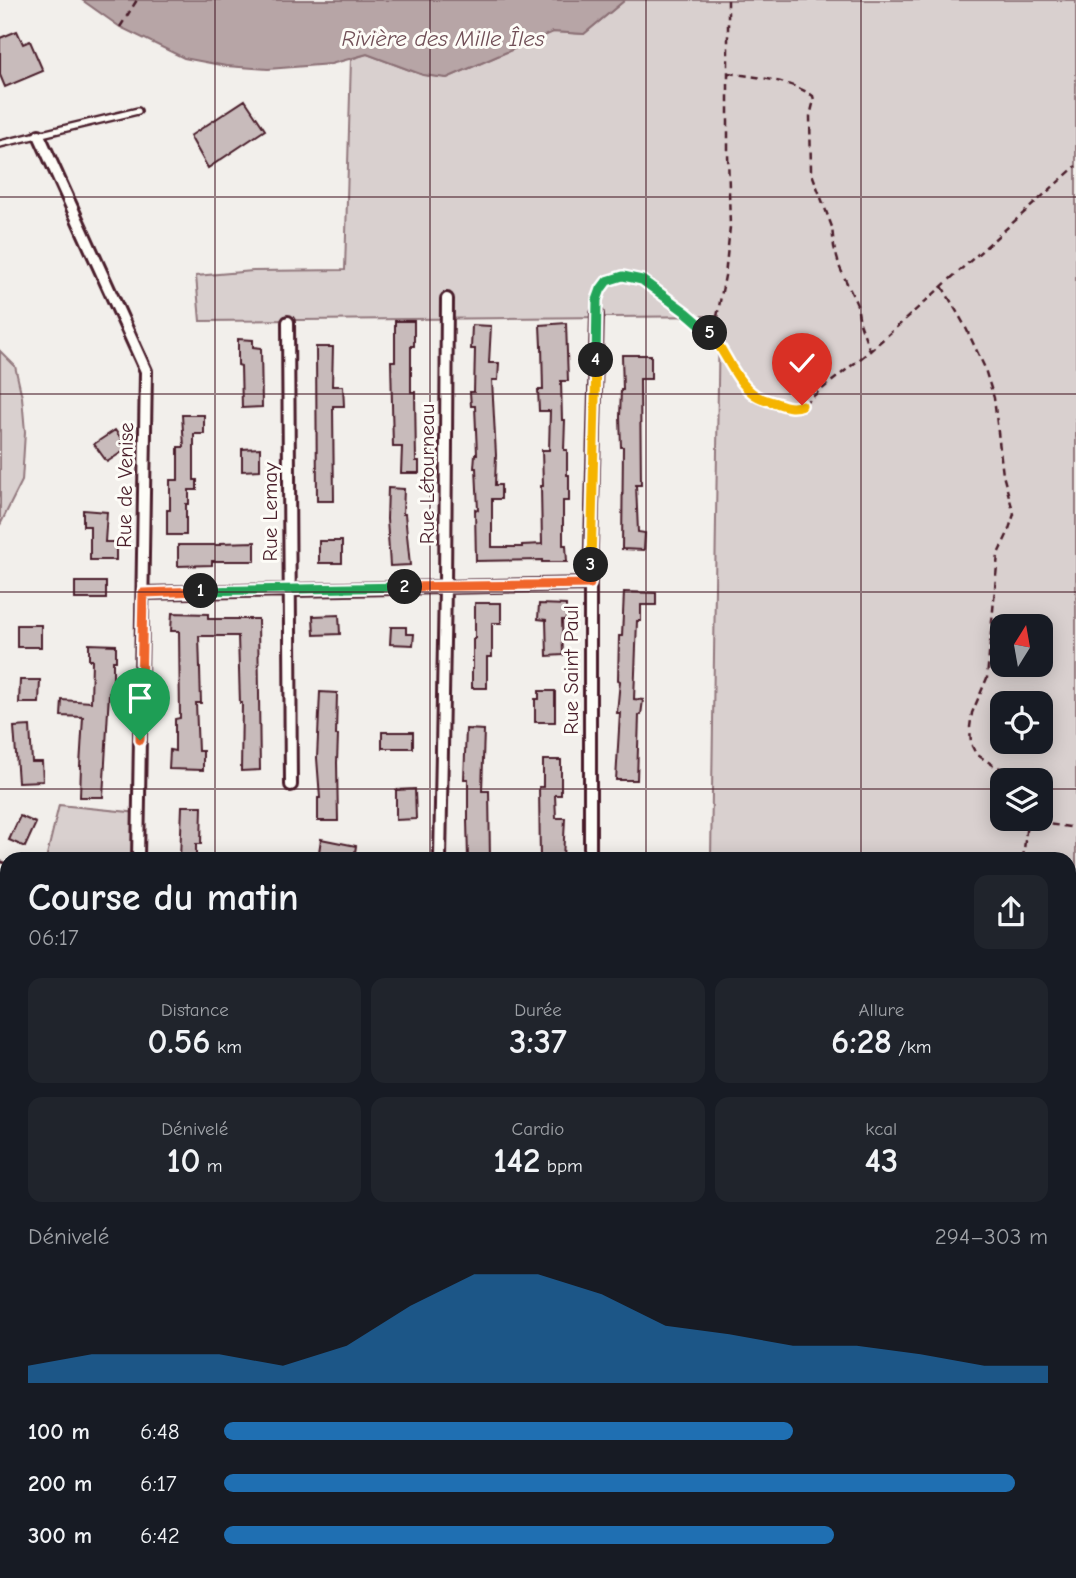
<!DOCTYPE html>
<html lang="fr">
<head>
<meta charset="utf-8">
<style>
  :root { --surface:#171b24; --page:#20242c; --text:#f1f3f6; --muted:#9ea1a6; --accent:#1f6fb2 }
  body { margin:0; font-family:"Comic Neue",sans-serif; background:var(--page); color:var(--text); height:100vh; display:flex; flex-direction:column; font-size:26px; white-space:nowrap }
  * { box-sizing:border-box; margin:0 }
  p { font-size:23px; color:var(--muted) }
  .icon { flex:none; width:38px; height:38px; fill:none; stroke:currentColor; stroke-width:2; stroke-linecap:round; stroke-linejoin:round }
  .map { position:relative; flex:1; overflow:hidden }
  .sheet { position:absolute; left:0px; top:852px; width:1076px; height:726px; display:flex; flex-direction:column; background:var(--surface); border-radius:21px 21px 0 0; box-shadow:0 4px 18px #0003 }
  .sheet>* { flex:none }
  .needle { width:46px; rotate:11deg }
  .tools { position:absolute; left:990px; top:614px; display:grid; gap:14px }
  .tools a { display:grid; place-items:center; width:63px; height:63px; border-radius:14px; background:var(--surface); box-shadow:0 4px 18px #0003; font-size:35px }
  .pin { position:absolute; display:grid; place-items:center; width:60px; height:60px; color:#fff; margin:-72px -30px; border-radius:50% 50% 50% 0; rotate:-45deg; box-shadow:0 0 7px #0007 }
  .pin .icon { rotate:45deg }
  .km { position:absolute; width:35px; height:35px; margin:-18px; border-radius:50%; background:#222; color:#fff; font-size:19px; line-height:35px; text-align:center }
  .round { display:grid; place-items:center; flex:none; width:74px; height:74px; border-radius:14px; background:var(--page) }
  .headline { display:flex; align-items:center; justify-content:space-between; height:119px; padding:0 28px }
  h1 { font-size:38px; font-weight:700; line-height:52px }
  .figures { display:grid; grid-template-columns:repeat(3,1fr); gap:10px; height:119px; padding:7px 28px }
  .figures div { display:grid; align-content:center; border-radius:14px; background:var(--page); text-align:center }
  .figures b { font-size:35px; font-weight:700 }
  .figures small { font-size:19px; font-weight:400 }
  .figures p { font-size:19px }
  .chart { height:196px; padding:14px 28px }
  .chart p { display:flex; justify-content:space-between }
  .chart svg { width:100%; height:126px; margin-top:7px; fill:var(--accent); opacity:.7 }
  ul { padding:0 28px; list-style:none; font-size:23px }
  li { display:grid; grid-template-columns:112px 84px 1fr; align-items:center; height:52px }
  li i { height:18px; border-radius:9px; background:var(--accent) }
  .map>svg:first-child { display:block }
  .green { fill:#d9d0cf; stroke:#92787d; stroke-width:2; fill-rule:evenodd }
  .water { fill:#b7a5a6; stroke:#8b6f75; stroke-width:2 }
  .building { fill:#c8bbbb; stroke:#4a1f2b; stroke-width:2 }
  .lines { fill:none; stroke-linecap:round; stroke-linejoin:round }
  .lane-casing { stroke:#4a1f2b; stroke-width:10 }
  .street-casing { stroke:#4a1f2b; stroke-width:16 }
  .secondary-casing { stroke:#4a1f2b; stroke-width:21 }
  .path { stroke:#4a1f2b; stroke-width:2.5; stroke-dasharray:7 5; stroke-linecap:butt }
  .lane { stroke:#fdfcf7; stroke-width:5 }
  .street { stroke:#fdfcf7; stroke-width:10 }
  .secondary { stroke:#fdfcf7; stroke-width:16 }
  .rail { stroke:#4a1f2b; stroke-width:4.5; stroke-dasharray:10 5; stroke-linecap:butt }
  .split-1-casing { stroke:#fff; stroke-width:14 }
  .split-2-casing { stroke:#fff; stroke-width:14 }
  .split-3-casing { stroke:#fff; stroke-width:14 }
  .split-4-casing { stroke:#fff; stroke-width:14 }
  .split-5-casing { stroke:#fff; stroke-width:14 }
  .split-6-casing { stroke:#fff; stroke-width:14 }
  .split-1 { stroke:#f0652b; stroke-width:9 }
  .split-2 { stroke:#22a559; stroke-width:9 }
  .split-3 { stroke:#f0652b; stroke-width:9 }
  .split-4 { stroke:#f5b400; stroke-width:9 }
  .split-5 { stroke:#22a559; stroke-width:9 }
  .split-6 { stroke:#f5b400; stroke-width:9 }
  .grid { fill:none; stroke:#4a1f2b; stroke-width:2; stroke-opacity:0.55 }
  .labels { text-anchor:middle; stroke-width:6; stroke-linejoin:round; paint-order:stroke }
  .street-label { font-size:21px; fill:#4a1f2b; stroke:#fdfcf7 }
  .water-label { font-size:23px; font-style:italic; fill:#704e56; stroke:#fdfcf7 }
</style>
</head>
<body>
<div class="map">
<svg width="1076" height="1578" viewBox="0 0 1076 1578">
  <rect width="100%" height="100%" fill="#f2efeb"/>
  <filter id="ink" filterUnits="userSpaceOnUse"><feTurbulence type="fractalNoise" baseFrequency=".0143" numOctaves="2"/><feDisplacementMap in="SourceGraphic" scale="14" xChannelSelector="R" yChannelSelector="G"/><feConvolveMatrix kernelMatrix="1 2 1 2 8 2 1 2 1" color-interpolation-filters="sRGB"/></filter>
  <g filter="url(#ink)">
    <!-- green -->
    <path class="green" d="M625,0H1076V1311L1069,1318V859H711L719,316L200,321L196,276L253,271L345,270L351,59L367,54L423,75L447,78L553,32L584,34ZM1003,626H1041V665H1003ZM1003,704H1041V742H1003ZM1003,780H1041V819H1003Z
      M0,351L15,366L22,397L25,432L22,481L0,525Z
      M59,805L139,813L136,859H46Z
      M549,1572H956L955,1578H549Z"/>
    <!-- water -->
    <path class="water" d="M82,0H625L584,34L553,32L447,78L423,75L367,54L331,64L268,69L226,66L184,58L120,27Z"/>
    <!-- building -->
    <path class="building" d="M17,31L23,44L30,41L43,71L5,87L0,75V38Z
      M245,100L265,130L208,168L190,136Z
      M395,321H414V346H411V392H415L416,461H419V473H401L402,447H393L391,361H395Z
      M566,323L568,381H561L562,420H565L564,450H567V475H569V501H563V545H566L567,562H542V560L476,561L475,509L478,510L476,468H474L475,454H477L475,406H471L470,392H474L475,349H471L472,325L491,326L489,363H499L498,380H492L496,455L495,485H501V499H492V547H522V545L542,544L541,486H543L542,450H549L550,411H539L538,390H543L542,346H541L540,325Z
      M238,339L253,340V347L261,348L262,407L242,408L241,366L238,365Z
      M316,347H333L332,386H343L344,406H333L334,501H317Z
      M622,355H651V379H640L641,485H636L638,532L645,533L644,550L622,549L623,447H621L620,417L621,390H623Z
      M182,415H204V434H194V480H197V490H189V504H186V535H167V510H170V480H178V447H184Z
      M115,430L128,448L107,462L94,444Z
      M260,448V470L242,471V449Z
      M388,488L404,489L403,514H405L410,565L390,566L387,519Z
      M83,510L107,512L105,542H116V560H90V526H83Z
      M319,541H342V563H319Z
      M255,542V561H212V565L178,566V545H220V543Z
      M75,582H106V599H75Z
      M624,592L656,593V605H641V621H637L634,699L643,700L641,715H639L637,780H616L620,713H617L620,681L618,680L619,636H622Z
      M475,603H501V623H492V657H487V688H472V669H473V639H475Z
      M539,604L566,605V620H562L563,655L547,656L546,620L538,619Z
      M172,613L208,614V619H258L260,770L241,771L242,703H240L238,636H199L201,703H196L198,751H203V770L169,769L170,750L175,751V719L180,718L179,631H171Z
      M339,615L340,634L314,635L313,616Z
      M17,625H41V647H17Z
      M391,627H406V634H414L413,645L390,644Z
      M89,644L116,645V661H113V693H109L103,797H80L81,766H80L83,717L61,716L62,700L91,702L92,660H89Z
      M20,680H40L39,703H19Z
      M539,691H555V722H535V699H539Z
      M320,692L337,693L336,735H338L337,763L338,821H318V798H320L317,758Z
      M30,726L32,762H42L43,781L18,782L14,727Z
      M466,729L484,730L482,791H489L490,859H468L467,820H468V779H464Z
      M382,732H413V748H382Z
      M543,760H561V795H555L556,818H565L563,859H540L539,787H543Z
      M415,789L416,819L396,820V790Z
      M182,806H202L201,844H196V859H180Z
      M20,816L36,823L25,847L9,840Z
      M321,839L356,846L354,859H318Z"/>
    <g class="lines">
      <defs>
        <path id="lane" d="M0,144L138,111"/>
        <path id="street" d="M39,135L146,371L138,859
          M288,322L291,785
          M143,593L590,584
          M440,859L445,587L447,299
          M590,859V584L597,314
          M0,868L7,871
          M0,1056H7
          M0,1206H7
          M0,1357H7
          M0,1509H7
          M447,1578V1572
          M465,1578V1572"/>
        <path id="secondary" d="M1069,1345L1076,1335
          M967,1578L969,1572"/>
      </defs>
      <!-- lane casing -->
      <use href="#lane" class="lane-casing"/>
      <!-- street casing -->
      <use href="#street" class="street-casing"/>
      <!-- secondary casing -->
      <use href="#secondary" class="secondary-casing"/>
      <!-- path -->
      <path class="path" d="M120,27L137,0
        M729,73C756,77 790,80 813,96L814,100L810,116L811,171L832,227L834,247L840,268L857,305L860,323L870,351
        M942,286L965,326L984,366L994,398L1003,475L1014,514L1007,535L998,554L987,678L972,713L970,727L971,744L976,754L993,765L1007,771L1019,780
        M597,303L601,289L607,281L623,276L642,280L687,313L707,330L717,341L732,369L757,397L788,407L795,408L802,405L870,351L1076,166
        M717,341L716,322L725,276L730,227L728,153V0
        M1027,821L1076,828
        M1023,859L1027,822
        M1069,938L1076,934
        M1069,971L1076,974
        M1069,986L1076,984
        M1069,1041L1076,1038
        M1069,1276L1076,1255
        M1069,1508L1076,1516"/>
      <!-- lane -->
      <use href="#lane" class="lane"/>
      <!-- street -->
      <use href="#street" class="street"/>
      <!-- secondary -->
      <use href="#secondary" class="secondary"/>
      <!-- rail -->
      <path class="rail" d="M0,919L7,922
        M1069,1351L1076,1353"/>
    </g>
  </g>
  <g class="lines" filter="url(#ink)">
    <defs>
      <path id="split-1" d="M140,740L143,593L201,591"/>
      <path id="split-2" d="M201,591L405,587"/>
      <path id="split-3" d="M405,587L590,584L591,565"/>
      <path id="split-4" d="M591,565L596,360"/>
      <path id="split-5" d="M596,360L597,300L601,289L607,281L623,276L642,280L687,313L710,333"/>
      <path id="split-6" d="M710,333C726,352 734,380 755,395C761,399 769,401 776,403C785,406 792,409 802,405"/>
    </defs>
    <!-- split-1 casing -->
    <use href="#split-1" class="split-1-casing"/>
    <!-- split-2 casing -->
    <use href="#split-2" class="split-2-casing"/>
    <!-- split-3 casing -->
    <use href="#split-3" class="split-3-casing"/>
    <!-- split-4 casing -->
    <use href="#split-4" class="split-4-casing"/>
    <!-- split-5 casing -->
    <use href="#split-5" class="split-5-casing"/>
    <!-- split-6 casing -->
    <use href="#split-6" class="split-6-casing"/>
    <!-- split-1 -->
    <use href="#split-1" class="split-1"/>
    <!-- split-2 -->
    <use href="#split-2" class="split-2"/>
    <!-- split-3 -->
    <use href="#split-3" class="split-3"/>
    <!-- split-4 -->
    <use href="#split-4" class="split-4"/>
    <!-- split-5 -->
    <use href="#split-5" class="split-5"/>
    <!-- split-6 -->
    <use href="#split-6" class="split-6"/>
  </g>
  <!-- grid -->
  <path class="grid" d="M215,0V859M430,0V859M646,0V859M861,0V859M0,197H1076M0,394H1076M0,592H1076M0,789H1003M1041,789H1076M0,986H7M1069,986H1076M0,1184H7M1069,1184H1076M0,1381H7M1069,1381H1076M215,1572V1578M430,1572V1578M646,1572V1578M861,1572V1578"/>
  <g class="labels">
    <!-- street labels -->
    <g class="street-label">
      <text transform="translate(427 474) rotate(-90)" y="7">Rue Létourneau</text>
      <text transform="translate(125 485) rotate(-89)" y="7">Rue de Venise</text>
      <text transform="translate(270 512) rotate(-90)" y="7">Rue Lemay</text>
      <text transform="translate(571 670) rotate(-90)" y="7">Rue Saint Paul</text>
    </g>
    <!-- water labels -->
    <g class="water-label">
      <text x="443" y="46">Rivière des Mille Îles</text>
    </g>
  </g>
</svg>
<div class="tools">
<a><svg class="needle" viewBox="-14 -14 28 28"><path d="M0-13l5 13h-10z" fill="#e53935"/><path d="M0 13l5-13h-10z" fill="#9ea1a6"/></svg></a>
<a><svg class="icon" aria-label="locate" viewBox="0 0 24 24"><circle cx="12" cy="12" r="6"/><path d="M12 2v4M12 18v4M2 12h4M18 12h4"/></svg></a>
<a><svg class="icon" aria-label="layers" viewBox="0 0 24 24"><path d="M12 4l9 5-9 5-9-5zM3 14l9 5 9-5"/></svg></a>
</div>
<div class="pin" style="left:140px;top:740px;background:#1e9e55"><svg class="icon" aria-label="arrive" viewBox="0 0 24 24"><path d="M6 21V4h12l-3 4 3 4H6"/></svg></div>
<div class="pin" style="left:802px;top:405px;background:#d93025"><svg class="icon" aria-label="check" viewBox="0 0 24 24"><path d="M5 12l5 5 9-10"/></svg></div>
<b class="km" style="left:201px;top:591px">1</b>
<b class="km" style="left:405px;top:587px">2</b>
<b class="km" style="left:591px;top:565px">3</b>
<b class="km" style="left:596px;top:360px">4</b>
<b class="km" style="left:710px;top:333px">5</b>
<section class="sheet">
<div class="headline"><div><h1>Course du matin</h1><p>06:17</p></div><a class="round"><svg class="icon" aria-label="share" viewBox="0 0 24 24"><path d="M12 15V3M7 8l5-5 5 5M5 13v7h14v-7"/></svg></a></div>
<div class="figures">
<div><p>Distance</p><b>0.56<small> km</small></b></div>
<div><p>Durée</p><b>3:37</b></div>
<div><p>Allure</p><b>6:28<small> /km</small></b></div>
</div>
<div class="figures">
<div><p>Dénivelé</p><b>10<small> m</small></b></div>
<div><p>Cardio</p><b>142<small> bpm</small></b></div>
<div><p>kcal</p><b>43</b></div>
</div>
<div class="chart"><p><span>Dénivelé</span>294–303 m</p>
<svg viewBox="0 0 160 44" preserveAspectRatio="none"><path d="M0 44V38L10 34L20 34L30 34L40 38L50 31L60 17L70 6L80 6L90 13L100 24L110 27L120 31L130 31L140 34L150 38L160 38V44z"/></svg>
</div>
<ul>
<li><b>100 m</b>6:48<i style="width:69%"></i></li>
<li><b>200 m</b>6:17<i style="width:96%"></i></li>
<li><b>300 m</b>6:42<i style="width:74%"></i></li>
</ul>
</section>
</div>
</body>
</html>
